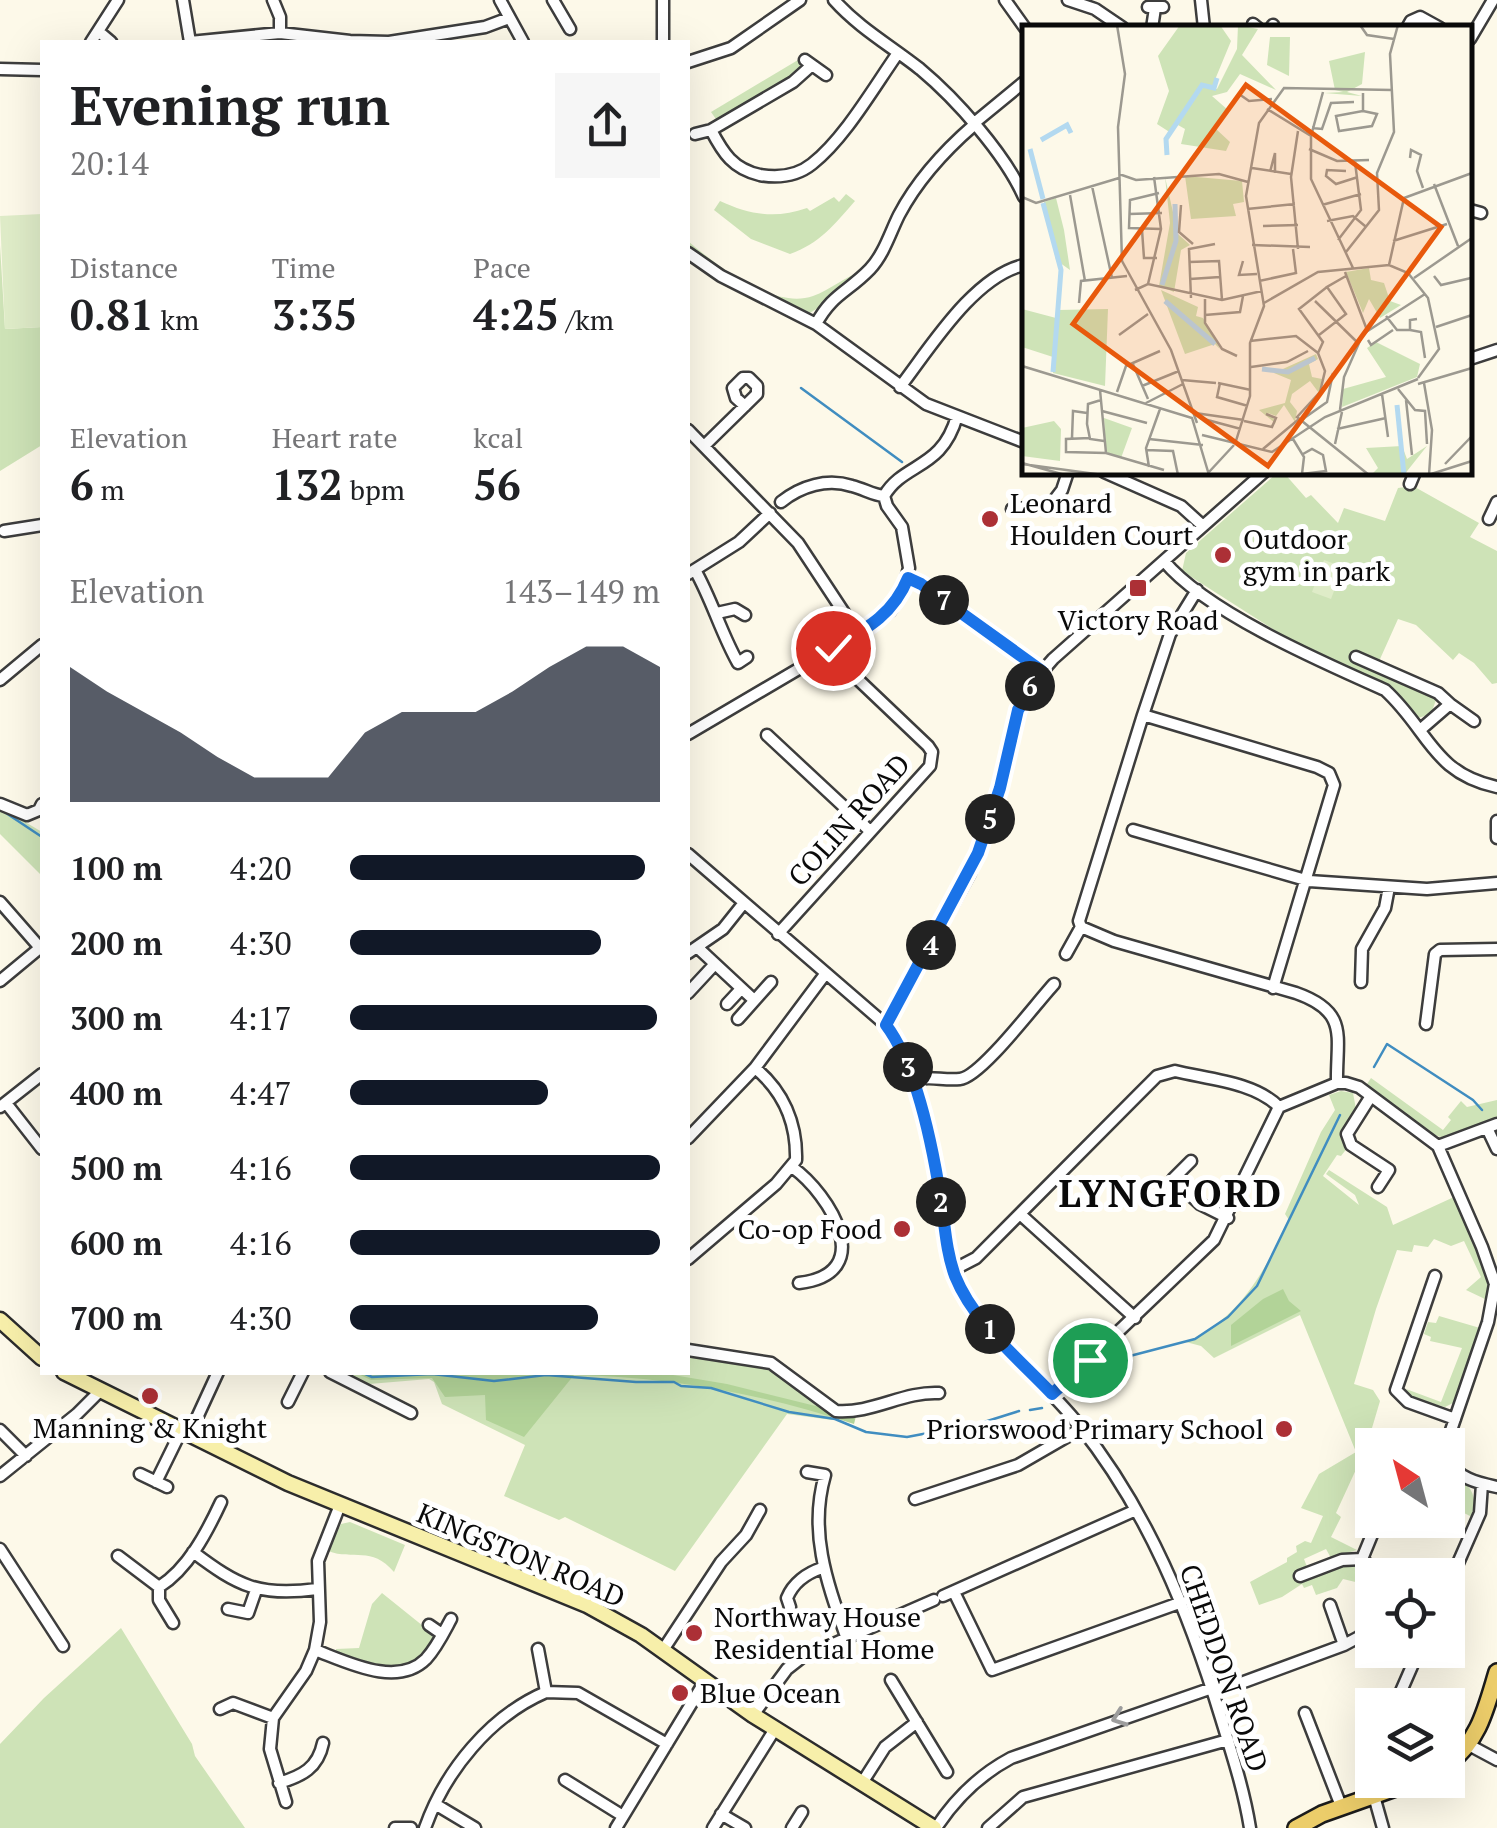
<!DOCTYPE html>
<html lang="en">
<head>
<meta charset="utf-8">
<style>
  :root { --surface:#fff; --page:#f6f6f6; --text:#202124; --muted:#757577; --accent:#111827 }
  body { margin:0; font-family:"PT Serif",serif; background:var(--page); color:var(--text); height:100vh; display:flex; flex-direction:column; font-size:38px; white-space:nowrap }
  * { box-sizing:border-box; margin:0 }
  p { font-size:32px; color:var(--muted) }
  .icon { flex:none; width:55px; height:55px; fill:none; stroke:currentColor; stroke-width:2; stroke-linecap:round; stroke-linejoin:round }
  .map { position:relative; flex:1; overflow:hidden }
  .sheet { position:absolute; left:40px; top:40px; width:650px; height:1335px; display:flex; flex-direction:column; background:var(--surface); border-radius:0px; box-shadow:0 10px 40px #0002 }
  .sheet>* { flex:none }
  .needle { width:65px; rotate:324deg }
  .tools { position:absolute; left:1355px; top:1428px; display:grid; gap:20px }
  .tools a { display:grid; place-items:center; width:110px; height:110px; border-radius:0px; background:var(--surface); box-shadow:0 10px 40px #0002; font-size:50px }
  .pin { position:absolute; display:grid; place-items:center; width:85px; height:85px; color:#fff; margin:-42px; border:5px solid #fff; border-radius:50%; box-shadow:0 2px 10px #0007 }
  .km { position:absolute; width:50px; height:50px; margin:-25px; border-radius:50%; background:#222; color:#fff; font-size:28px; line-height:50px; text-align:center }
  .round { display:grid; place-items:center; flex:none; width:105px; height:105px; border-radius:0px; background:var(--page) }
  .head { display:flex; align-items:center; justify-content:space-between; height:170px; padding:0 30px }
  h1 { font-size:55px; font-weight:700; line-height:75px }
  .metrics { display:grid; grid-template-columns:repeat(3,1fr); gap:15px; height:170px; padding:10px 30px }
  .metrics div { display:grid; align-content:center }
  .metrics b { font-size:42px; font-weight:700 }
  .metrics small { font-size:28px; font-weight:400 }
  .metrics p { font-size:28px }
  .chart { height:280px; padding:20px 30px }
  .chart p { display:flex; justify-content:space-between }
  .chart svg { width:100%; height:180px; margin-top:10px; fill:var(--accent); opacity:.7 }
  ul { padding:0 30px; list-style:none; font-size:32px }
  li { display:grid; grid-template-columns:160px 120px 1fr; align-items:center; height:75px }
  li i { height:25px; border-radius:12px; background:var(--accent) }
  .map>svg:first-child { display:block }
  .green { fill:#cee3b7 }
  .forest { fill:#b2d398 }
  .pitch { fill:#dfecc8 }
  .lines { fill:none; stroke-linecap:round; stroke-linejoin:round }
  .stream { stroke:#408dc0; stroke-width:2.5 }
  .street-casing { stroke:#3d3d3d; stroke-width:15 }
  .secondary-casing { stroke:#2c2c2c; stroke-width:19 }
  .primary-casing { stroke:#1b1b1b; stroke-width:20 }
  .street { stroke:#fff; stroke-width:10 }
  .secondary { stroke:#f7efaa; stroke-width:14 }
  .primary { stroke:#eccd6a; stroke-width:15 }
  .oneway { stroke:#9d9d9d }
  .route-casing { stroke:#fff; stroke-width:20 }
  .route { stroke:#1a73e8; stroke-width:12 }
  .poi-dot { fill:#ac3036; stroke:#fff; stroke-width:4 }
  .labels { text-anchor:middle; stroke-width:10; stroke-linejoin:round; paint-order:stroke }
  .poi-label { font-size:28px; fill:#0a0a0a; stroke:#fff; text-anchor:start }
  .street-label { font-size:28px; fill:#0a0a0a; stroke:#fff }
  .district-label { font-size:38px; font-weight:bold; letter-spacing:2.5px; fill:#0a0a0a; stroke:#fff }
  .inset-river { fill:none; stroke:#b3d9f0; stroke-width:5 }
  .inset-road { fill:none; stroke:#9c9990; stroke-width:2.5 }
  .view { fill:#e8590c; fill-opacity:0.15; stroke:#e8590c; stroke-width:5 }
  .inset-edge { fill:none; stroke:#0a0a0a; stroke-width:5 }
</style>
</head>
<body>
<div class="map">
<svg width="1497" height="1828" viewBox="0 0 1497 1828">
  <rect width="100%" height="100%" fill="#fdf9e9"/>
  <!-- green -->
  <path class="green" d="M798,60L805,67L804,71L718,122L711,112Z
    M846,194L855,201C835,224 819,244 790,254L751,239L714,210L720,201C750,215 776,219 807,208L810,211L834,197L839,202Z
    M688,241C716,265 773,310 813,296C830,290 846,276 861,272C850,281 818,311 807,314L750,287L688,247Z
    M0,245L5,329L42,327V445L0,471Z
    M1277,473H1284L1306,498L1311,495L1338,523L1344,508L1385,521L1398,488L1413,486L1479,523L1470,537L1497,551V683L1492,684L1474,663L1459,653L1453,660L1416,625L1398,619L1376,668L1433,694L1436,700L1431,714L1418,718L1390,688L1293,642L1182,571L1186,553Z
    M0,807L42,832V876L0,834Z
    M1371,1078L1443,1130L1451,1120L1448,1117L1461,1101L1467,1107L1497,1100V1139L1486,1122L1446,1139L1432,1134L1367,1084Z
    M1341,1091L1353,1093L1356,1109L1343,1132L1348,1147L1341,1156L1337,1155L1323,1176L1359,1205L1355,1195L1326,1174L1329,1170L1387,1207L1393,1225L1454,1197C1467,1227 1493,1266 1487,1300L1466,1290L1481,1277L1464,1241L1451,1246L1434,1239L1428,1247L1414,1245L1412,1252L1397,1250L1376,1309L1354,1384L1373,1390L1380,1401L1372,1428L1425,1445L1368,1446L1372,1449V1460L1365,1465L1359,1463L1336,1513L1341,1517L1331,1537L1357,1550L1331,1558L1326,1549L1304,1559L1310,1575C1330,1571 1373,1551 1372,1586L1343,1579L1337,1588L1316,1595L1312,1585L1304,1588L1302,1584L1282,1597L1259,1605L1250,1582L1287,1562V1558L1297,1552L1296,1546L1305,1541L1311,1543L1323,1516L1301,1508L1319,1474L1356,1452L1300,1315L1214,1358L1201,1346L1186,1342C1240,1319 1265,1270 1289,1220L1285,1214L1321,1132L1335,1110L1329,1095Z
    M1439,1316L1480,1328L1455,1402L1445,1407L1411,1398L1406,1389L1441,1402L1462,1348L1430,1341L1431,1337L1424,1334L1428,1322L1436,1323Z
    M688,1353L772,1367L831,1412L832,1420L787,1414L675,1571L571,1520L565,1517L559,1520L504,1496L525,1445L442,1404L434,1382L429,1379L369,1384L346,1373L688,1372Z
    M1451,1471C1469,1485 1479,1493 1472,1517L1448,1505V1472Z
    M350,1522L405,1545L394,1572C371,1545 354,1561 328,1551L341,1524Z
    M382,1593L433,1634C430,1686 366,1663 336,1653V1649L359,1648L372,1604Z
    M121,1628L192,1744L195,1756L245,1828H0V1744L44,1698Z"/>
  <!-- forest -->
  <path class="forest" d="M1283,1289L1289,1301L1301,1311L1231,1346V1325L1263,1299Z
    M356,1373H661L727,1384L856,1416L854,1424C763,1394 670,1377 574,1375L524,1437L486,1420L485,1395L445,1397L432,1378L371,1380Z"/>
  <!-- pitch -->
  <path class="pitch" d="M42,214V327L5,329L0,216Z
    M1324,560L1343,567L1331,599L1312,592Z"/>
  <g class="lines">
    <!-- stream -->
    <path class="stream" d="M801,388L902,462
      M3,811L42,837
      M1374,1067L1387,1044L1473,1100L1482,1110
      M1105,1367L1126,1357L1195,1339L1228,1317L1257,1286L1340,1115
      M361,1372L372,1377L432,1374L494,1381L546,1375L636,1382H674L681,1386L711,1388L789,1412L835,1419L866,1432L907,1437L981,1423L1019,1411
      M1030,1410L1042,1408"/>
    <defs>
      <path id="street" d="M183,0L190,42
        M273,0L280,17V33
        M500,0L523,42
        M553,0L570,29
        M834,0C859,28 891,46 920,69C956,99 1005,154 1024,197
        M1005,0L1025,28
        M1068,0L1095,9L1123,28
        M1201,0L1204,28
        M1148,7H1163
        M1253,24L1258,28
        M1152,28L1155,8
        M1271,28L1273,25
        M1407,28L1411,21L1420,17L1440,28
        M98,31L111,42
        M1470,39L1493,0
        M91,42L118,0
        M190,42L280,33L350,41L389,42L485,27L509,18
        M663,42V0
        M805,60L826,75
        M688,62L731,48L800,0
        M812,65L793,82L711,130C723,153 733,169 760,175C778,178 797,176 812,164C845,138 874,87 898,53
        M0,69L42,70
        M973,124L1024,82
        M695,134L711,130
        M1470,210L1481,213
        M688,253L721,276L816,324L926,404L1024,442
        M816,324C832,294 848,292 870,269C884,254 890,233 899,215C918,179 944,151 974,125
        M1470,359L1497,350
        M900,387C930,348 974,276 1024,265
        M688,430L798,543L858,634
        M704,446L757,394V386L749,378H743L733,388L736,398L745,406
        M1104,472L1181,506L1203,526
        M1410,484L1415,472
        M884,496C904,462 942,470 957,416
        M781,502C801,486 827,478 852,486C864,489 873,495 884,496
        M1012,509L1049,507L1062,490L1068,472
        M1489,519L1497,502
        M4,531L42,525
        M1164,561C1206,612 1324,663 1385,690C1429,730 1432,773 1497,787
        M695,570C712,600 721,633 738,663L747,657
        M688,574L739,542L770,513
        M908,579L921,583L1042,671
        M1197,590L1170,634L1143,715L1317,767L1329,773L1334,785L1273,988
        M717,613L735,609L745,615
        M1356,657L1438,693L1450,704L1420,730
        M0,680L42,645
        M1450,704L1474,721
        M1143,715L1079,921L1081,927L1114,941L1296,993C1350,1012 1336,1037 1337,1083
        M688,734L858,634L890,611L902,593L909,568L902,527L887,506L884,496
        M767,735L870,831
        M0,804L27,815L39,810L42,804
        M1497,821V838
        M1133,830L1309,881L1427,889L1497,883
        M688,854L886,1025C917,1066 933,1147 940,1198C945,1228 946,1259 960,1287C987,1340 1042,1378 1079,1425C1148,1511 1189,1613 1221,1718C1232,1754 1244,1790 1250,1828
        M0,902L42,950
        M778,934L930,766L932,752L928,746L846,668L833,648
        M697,947L754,1000
        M688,953L723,929L743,904
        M1066,954L1081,927
        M0,981L41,947
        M1361,982L1362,949L1385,908L1389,887
        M688,993L714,965
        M727,1004L741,989
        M738,1019L771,982
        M1426,1024L1435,954L1440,950L1497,949
        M886,1025L970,873L1000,788L1018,709L1027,689L1053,659L1264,472
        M913,1080C930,1075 943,1081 960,1079C981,1077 1037,1002 1054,984
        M1371,1096L1347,1134L1351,1145L1389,1170L1378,1187
        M6,1103L42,1149
        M0,1107L42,1074
        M1487,1128L1497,1149
        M688,1138L755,1068L826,973
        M1438,1146L1497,1124
        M1191,1161L1173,1179L1200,1204L1228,1218
        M792,1167C831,1195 878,1274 799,1283
        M1020,1214L1135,1318
        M688,1259L776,1184L796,1160C797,1123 783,1091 755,1068
        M953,1270L976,1258L1139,1094L1157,1076L1175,1071C1207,1079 1255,1082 1279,1107L1337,1083H1346L1359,1087L1438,1146L1482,1247L1495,1284L1488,1322L1446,1445
        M1435,1276L1396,1390L1408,1402L1455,1419
        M688,1350L771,1363L836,1411C872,1414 904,1391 939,1393
        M330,1372L411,1413
        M1053,1394L1214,1240L1279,1107
        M288,1402L303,1372
        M0,1430L26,1456
        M189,1435L218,1372
        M1448,1459C1456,1478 1478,1483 1497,1487
        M807,1472L825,1475C808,1533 828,1585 847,1639
        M140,1474L167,1487
        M0,1476L77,1414L99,1392
        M156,1482L181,1431
        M915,1499L1018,1465L1082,1428
        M0,1549L63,1646
        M193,1552C238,1586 259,1597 317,1589
        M118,1556L159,1587C188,1569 207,1532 221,1502
        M1362,1559L1378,1520
        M1300,1576L1342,1560L1362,1559L1379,1575
        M1448,1586L1480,1513L1482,1484
        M159,1587V1600L173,1623
        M954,1592L992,1670L1182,1602
        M943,1596L1136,1510
        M1330,1605L1344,1645
        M790,1607L787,1598C793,1583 807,1573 822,1568
        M228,1609L248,1613L256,1590
        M429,1625L442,1634
        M315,1650C347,1662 397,1688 426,1659C437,1647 444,1632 451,1619
        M663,1650L721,1562L746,1535L760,1510
        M891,1680L947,1772
        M546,1692L578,1693L667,1744
        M1214,1693L1344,1645L1359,1637L1372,1624
        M1395,1705L1419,1650
        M220,1709L233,1703L273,1718L270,1749L286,1802
        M1305,1713L1341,1806
        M753,1715L787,1669L801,1658L934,1600
        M273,1718L306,1671L315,1650L320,1622L318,1561L340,1505
        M1469,1745L1497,1760
        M565,1780L623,1816
        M279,1783C302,1776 318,1768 323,1743
        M862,1783L885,1747L917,1722
        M1374,1796L1383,1828
        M435,1804L475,1828
        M721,1814L745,1828
        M395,1828H411
        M425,1828C445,1771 490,1716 546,1692L538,1649
        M616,1828L705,1681
        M713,1828L775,1729
        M792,1828L802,1812
        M936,1828C955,1799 981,1774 1011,1758L1212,1688
        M988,1828L1023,1797L1228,1740"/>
      <path id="secondary" d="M0,1320L42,1358
        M64,1372L288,1483L587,1605L641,1635L753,1715L934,1828"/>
      <path id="primary" d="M1448,1764C1479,1741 1486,1708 1497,1672
        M1296,1828L1322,1814L1418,1780"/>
    </defs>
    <!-- street casing -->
    <use href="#street" class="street-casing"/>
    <!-- secondary casing -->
    <use href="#secondary" class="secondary-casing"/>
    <!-- primary casing -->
    <use href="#primary" class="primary-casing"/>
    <!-- street -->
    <use href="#street" class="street"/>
    <!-- secondary -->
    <use href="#secondary" class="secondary"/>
    <!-- primary -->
    <use href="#primary" class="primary"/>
  </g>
  <!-- one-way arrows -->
  <defs><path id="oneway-chevron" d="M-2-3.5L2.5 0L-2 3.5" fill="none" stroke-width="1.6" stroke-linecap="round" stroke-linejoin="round" transform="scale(2.5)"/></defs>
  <use class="oneway" href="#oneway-chevron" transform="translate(1119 1718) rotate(160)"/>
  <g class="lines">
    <defs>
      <path id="route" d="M833,648C866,629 893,615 908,578L921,584L1042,671L1018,710L1000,788L978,853L886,1025C917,1066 933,1149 941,1200C945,1226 946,1251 955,1276C974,1323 1018,1358 1052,1394L1090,1360"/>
    </defs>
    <!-- route casing -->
    <use href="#route" class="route-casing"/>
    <!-- route -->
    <use href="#route" class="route"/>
  </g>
  <!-- markers -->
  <g class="poi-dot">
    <circle cx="990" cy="519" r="10"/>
    <circle cx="1223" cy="555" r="10"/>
    <rect x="1128" y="578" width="20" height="20" rx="5"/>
    <circle cx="902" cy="1229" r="10"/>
    <circle cx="150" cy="1396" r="10"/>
    <circle cx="1284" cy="1429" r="10"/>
    <circle cx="694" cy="1633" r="10"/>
    <circle cx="680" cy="1693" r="10"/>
  </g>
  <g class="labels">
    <!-- poi labels -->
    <g class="poi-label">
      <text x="1010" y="513">Leonard<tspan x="1010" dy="32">Houlden Court</tspan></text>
      <text x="1243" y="549">Outdoor<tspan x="1243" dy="32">gym in park</tspan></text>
      <text x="1138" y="630" text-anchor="middle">Victory Road</text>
      <text x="882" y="1239" text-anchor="end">Co-op Food</text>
      <text x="150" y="1438" text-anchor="middle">Manning &amp; Knight</text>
      <text x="1264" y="1439" text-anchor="end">Priorswood Primary School</text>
      <text x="714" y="1627">Northway House<tspan x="714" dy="32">Residential Home</tspan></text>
      <text x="700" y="1703">Blue Ocean</text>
    </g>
    <!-- street labels -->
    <g class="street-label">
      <text transform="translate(849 820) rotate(-48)" y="10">COLIN ROAD</text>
      <text transform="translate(521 1555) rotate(23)" y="10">KINGSTON ROAD</text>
      <text transform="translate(1224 1668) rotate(71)" y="10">CHEDDON ROAD</text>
    </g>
    <!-- district labels -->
    <g class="district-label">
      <text x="1171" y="1207">LYNGFORD</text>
    </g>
  </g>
  <!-- overview -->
  <g transform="translate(1022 25)">
    <rect width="450" height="450" fill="#fdf9e9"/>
    <path d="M158,0H198L209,16L190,62L195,64L215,24L216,0L236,4L220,30L254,65L218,49L205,67L190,71L206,85L194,104L208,117L204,126L159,119L163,104L156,100L149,108L135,99L147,66L136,31ZM248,12H268L267,51L245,40ZM343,27L340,59L325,67L340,71L302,68L321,67L313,65L307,36ZM163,151L220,156L222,177L211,179L214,191L169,194ZM143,152L156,209L168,220L159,225L152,267L137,261L148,198ZM34,173L42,205L48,245L34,235L22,177ZM347,243L349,255L362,258L368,276L379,280L358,293L347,274L341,288L324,247ZM139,265L176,282L174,291L181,293L198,324L193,319L163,329ZM0,284L34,293L36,285L86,284L83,361L31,348V332L0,322ZM354,317L398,339L395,352L320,382L321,364L364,352L345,323ZM294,329L296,334L287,339L290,352L300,354L297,368L288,356L270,369L268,377L275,386L273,397L262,380L254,391L246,388L254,396L253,399L246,401L253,398L237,385L263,378L269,355L252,348ZM82,393L110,403L99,433L84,427ZM32,396L39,404L38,436L0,431V403ZM380,421L385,434L405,421L382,450H349L356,443L344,423Z" fill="#cee3b7"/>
    <path class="inset-river" d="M19,115L45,100L49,108M8,124L21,174M145,130L144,114L180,60L192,63L195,53M21,178L39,245L31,347M140,260L154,216L153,179M143,276L193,319M240,344L266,347L293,333M375,380L382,450"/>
    <path class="inset-road" d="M95,0L103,49L96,102L100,236L149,325L175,398M338,0L345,10L372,14M223,61L217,69L227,76L250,74M301,67L289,111V154L331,243M341,68V86L314,91L317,106L350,101L355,89L341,86M245,84L289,111M290,103L300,104L309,78L332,77M276,106L269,152L276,224M287,124L315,136L347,135M388,133L389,125L399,130L395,146L401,163M230,143L269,149M324,146L305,145L304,151L314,159L336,152M248,147L253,128V148M97,149L114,155L197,149L226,157M412,159L436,221M70,161L90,253M137,168L108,175L107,203L139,204M48,170L63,256M0,172L14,178L97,153M159,180L157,207L171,219M300,180L339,169M225,184L273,179M107,189L140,188M305,196L331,191L343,201M241,201L276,200M120,205L122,233H135M316,215L339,185L333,137M371,216L425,199M230,220L288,222M324,227L357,185L355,148L372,107L368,29L376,0M221,236L217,250L235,249M167,237L197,236L200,275M367,240L382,173L450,148M323,247L345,305M412,251L419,260L449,253M392,253L450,213M168,254L198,252M237,256L274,248L271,224M126,259L139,204L132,152M113,265L126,259L200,275L240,266M169,273L167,224L193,219M183,274V298L200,324L215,331M293,276L336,318M57,278L59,256L105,251M242,278L296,247L367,240L386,248L406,273L417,324L396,353M183,290L218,287L221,271M364,291L375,305H388V295L395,294M414,302L450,290M388,305L399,307L403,333M97,310L126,289M297,310L324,289L305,262L324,251M346,315L349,320L371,305M228,316L274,311L296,328M296,328L303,346L298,367L275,392L347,450M296,328L301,317L277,284L305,262M110,337L126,374M0,341L170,393L187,450M229,342L265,337L286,326M160,355L194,358M196,358L229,365M198,358L195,372L226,381M402,358L410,405L407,450M396,359L450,343M120,361L157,346M376,364L393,385L403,386L405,419M78,365L84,428M95,367L104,341L138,326M360,369L366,412M79,375L66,379L65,399L68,414L82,416M384,375L390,430M124,378L161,359M318,385L322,352L341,309L403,269M80,386L125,398M173,388L222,395M178,393L219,404M222,396L250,402L254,393L244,389M278,396L305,377L311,348M315,404L364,393M180,410L250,427L303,392L396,354M50,413L51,386L65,388M68,413L44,414V427L84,428L142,445M127,414L181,420M271,414L282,432L280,449M213,419L228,371V318L242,281L224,171L237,98L262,63L370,65M313,419L320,387M241,424L277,394M124,425L151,426L156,450M0,438L43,450M0,439L81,450M423,439L450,411M127,442L124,423L138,384M187,447L212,420M280,449L304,446L301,430L290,424L281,429M406,450L450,436"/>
    <path class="view" d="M224,60L419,202L246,441L51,299Z"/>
    <rect width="450" height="450" class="inset-edge"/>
  </g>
</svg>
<div class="tools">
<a><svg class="needle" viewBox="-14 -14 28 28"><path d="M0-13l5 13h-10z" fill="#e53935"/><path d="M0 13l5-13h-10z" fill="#757577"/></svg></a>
<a><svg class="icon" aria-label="locate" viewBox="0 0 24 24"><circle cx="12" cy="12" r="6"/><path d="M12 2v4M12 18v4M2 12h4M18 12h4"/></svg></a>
<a><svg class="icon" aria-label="layers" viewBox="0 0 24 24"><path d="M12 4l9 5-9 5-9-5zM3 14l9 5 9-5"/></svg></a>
</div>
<div class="pin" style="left:1090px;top:1360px;background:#1e9e55"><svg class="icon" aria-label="arrive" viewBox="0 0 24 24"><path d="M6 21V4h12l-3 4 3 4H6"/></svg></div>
<div class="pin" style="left:833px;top:648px;background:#d93025"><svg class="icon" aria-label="check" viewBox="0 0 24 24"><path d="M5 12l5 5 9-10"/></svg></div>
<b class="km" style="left:990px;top:1329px">1</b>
<b class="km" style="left:941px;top:1202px">2</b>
<b class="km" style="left:908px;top:1067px">3</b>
<b class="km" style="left:931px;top:945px">4</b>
<b class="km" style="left:990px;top:819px">5</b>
<b class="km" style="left:1030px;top:686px">6</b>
<b class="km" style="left:944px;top:600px">7</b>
<section class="sheet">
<div class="head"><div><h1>Evening run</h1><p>20:14</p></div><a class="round"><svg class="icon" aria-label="share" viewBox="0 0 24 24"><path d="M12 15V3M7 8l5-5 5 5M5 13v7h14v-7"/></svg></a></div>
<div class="metrics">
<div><p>Distance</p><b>0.81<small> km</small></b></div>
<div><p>Time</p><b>3:35</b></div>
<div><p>Pace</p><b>4:25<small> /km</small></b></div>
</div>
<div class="metrics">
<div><p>Elevation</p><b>6<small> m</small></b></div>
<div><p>Heart rate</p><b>132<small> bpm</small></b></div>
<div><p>kcal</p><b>56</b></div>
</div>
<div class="chart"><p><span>Elevation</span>143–149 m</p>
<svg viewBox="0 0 160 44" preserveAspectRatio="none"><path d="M0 44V11L10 17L20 22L30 27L40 33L50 38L60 38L70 38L80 27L90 22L100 22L110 22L120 17L130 11L140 6L150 6L160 11V44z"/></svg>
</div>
<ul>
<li><b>100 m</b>4:20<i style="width:95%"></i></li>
<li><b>200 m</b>4:30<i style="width:81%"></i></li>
<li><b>300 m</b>4:17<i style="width:99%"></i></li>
<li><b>400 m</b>4:47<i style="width:64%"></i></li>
<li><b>500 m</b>4:16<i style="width:100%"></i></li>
<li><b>600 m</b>4:16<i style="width:100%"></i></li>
<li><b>700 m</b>4:30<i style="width:80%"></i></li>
</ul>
</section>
</div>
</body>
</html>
